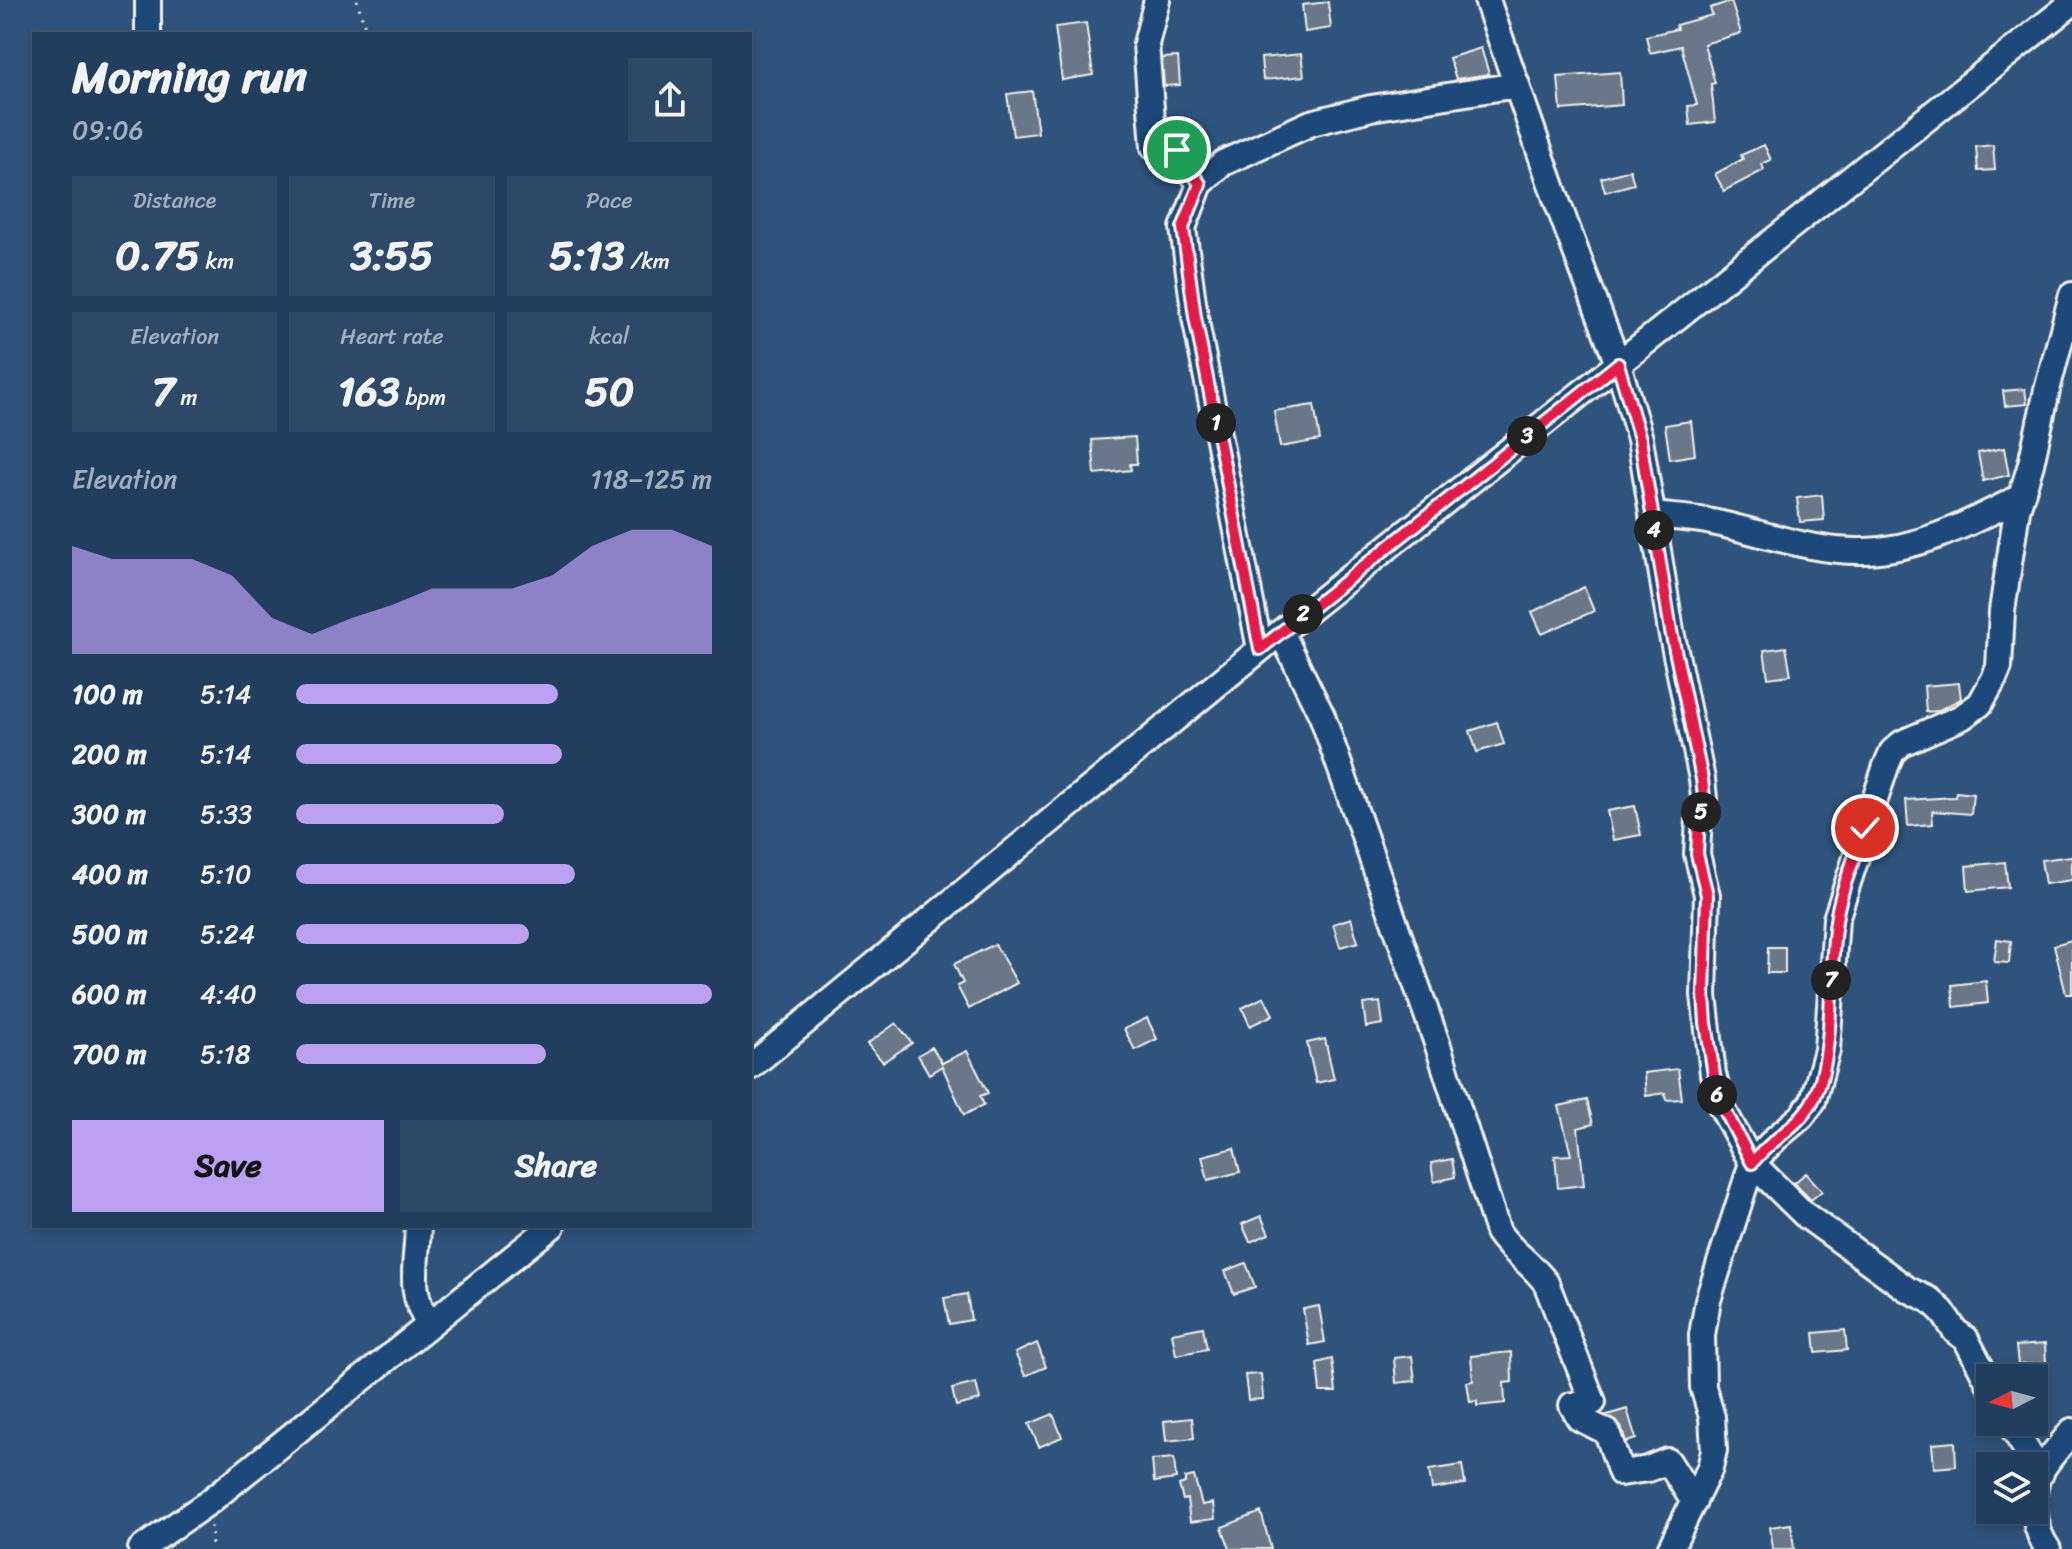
<!DOCTYPE html>
<html lang="en">
<head>
<meta charset="utf-8">
<style>
  :root { --surface:#223e5e; --page:#2e4967; --text:#f1f3f6; --muted:#a2aebc; --line:#3f5773; --accent:#bca0f2 }
  body { margin:0; font-family:Sriracha,sans-serif; background:var(--page); color:var(--text); height:100vh; display:flex; flex-direction:column; font-size:30px; white-space:nowrap }
  * { box-sizing:border-box; margin:0 }
  p { font-size:26px; color:var(--muted) }
  .icon { flex:none; width:44px; height:44px; fill:none; stroke:currentColor; stroke-width:2; stroke-linecap:round; stroke-linejoin:round }
  .map { position:relative; flex:1; overflow:hidden }
  .sheet { position:absolute; left:32px; top:32px; width:720px; height:1196px; display:flex; flex-direction:column; background:var(--surface); border-radius:0px; box-shadow:0 4px 12px #0003,0 0 0 2px var(--line) }
  .sheet>* { flex:none }
  .needle { width:52px; rotate:264deg }
  .fabs { position:absolute; left:1976px; top:1364px; display:grid; gap:16px }
  .fabs a { display:grid; place-items:center; width:72px; height:72px; border-radius:0px; background:var(--surface); box-shadow:0 4px 12px #0003,0 0 0 2px var(--line); font-size:40px }
  .pin { position:absolute; display:grid; place-items:center; width:68px; height:68px; color:#fff; margin:-34px; border:4px solid #fff; border-radius:50%; box-shadow:0 2px 8px #0007 }
  .km { position:absolute; width:40px; height:40px; margin:-20px; border-radius:50%; background:#222; color:#fff; font-size:22px; line-height:40px; text-align:center }
  .round { display:grid; place-items:center; flex:none; width:84px; height:84px; border-radius:0px; background:var(--page) }
  .headline { display:flex; align-items:center; justify-content:space-between; height:136px; padding:0 40px }
  h1 { font-size:44px; font-weight:800; line-height:60px }
  .metrics { display:grid; grid-template-columns:repeat(3,1fr); gap:12px; height:136px; padding:8px 40px }
  .metrics div { display:grid; align-content:center; border-radius:0px; background:var(--page); text-align:center }
  .metrics b { font-size:40px; font-weight:800 }
  .metrics small { font-size:22px; font-weight:400 }
  .metrics p { font-size:22px }
  .chart { height:224px; padding:16px 40px }
  .chart p { display:flex; justify-content:space-between }
  .chart svg { width:100%; height:144px; margin-top:8px; fill:var(--accent); opacity:.7 }
  .action { display:flex; gap:16px; margin-top:auto; padding:16px 40px }
  .action a { flex:1; height:92px; border-radius:0px; background:var(--accent); color:#111; font-size:32px; font-weight:800; line-height:92px; text-align:center }
  .action a+a { background:var(--page); color:var(--text) }
  ul { padding:0 40px; list-style:none; font-size:26px }
  li { display:grid; grid-template-columns:128px 96px 1fr; align-items:center; height:60px }
  li i { height:20px; border-radius:10px; background:var(--accent) }
  .map>svg:first-child { display:block }
  .building { fill:#697788; stroke:#f4f1e8; stroke-width:2 }
  .lines { fill:none; stroke-linecap:round; stroke-linejoin:round }
  .minor-casing { stroke:#f4f1e8; stroke-width:30 }
  .path { stroke:#f4f1e8; stroke-width:3; stroke-dasharray:2 6; stroke-linecap:butt }
  .minor { stroke:#1f4a7a; stroke-width:24 }
  .route-casing { stroke:#fff; stroke-width:16 }
  .route { stroke:#e11d48; stroke-width:10 }
</style>
</head>
<body>
<div class="map">
<svg width="2072" height="1549" viewBox="0 0 2072 1549">
  <rect width="100%" height="100%" fill="#2e537d"/>
  <filter id="ink" filterUnits="userSpaceOnUse"><feTurbulence type="fractalNoise" baseFrequency=".0125" numOctaves="2"/><feDisplacementMap in="SourceGraphic" scale="16" xChannelSelector="R" yChannelSelector="G"/><feConvolveMatrix kernelMatrix="1 2 1 2 8 2 1 2 1" color-interpolation-filters="sRGB"/></filter>
  <g filter="url(#ink)">
    <!-- building -->
    <path class="building" d="M1731,1L1741,33L1704,44L1715,83L1711,84L1715,122L1690,125L1688,106L1697,105L1681,46L1650,53L1646,36L1677,29L1676,25L1712,15L1710,8Z
      M1328,2L1331,28L1305,32L1302,5Z
      M1086,23L1093,75L1062,80L1055,27Z
      M1481,48L1489,74L1456,79L1449,58Z
      M1301,54L1304,76L1263,80L1261,58Z
      M1178,57L1180,85L1164,86L1162,58Z
      M1620,72L1622,105L1561,110L1558,77Z
      M1032,91L1038,133L1013,136L1007,94Z
      M1764,145L1771,160L1762,164L1764,170L1724,191L1715,174L1743,159L1741,155Z
      M1993,145L1995,170L1978,171L1976,147Z
      M1630,170L1634,184L1605,192L1601,178Z
      M2025,389L2027,404L2005,406L2003,391Z
      M1314,405L1320,440L1280,447L1274,411Z
      M1691,421L1695,455L1670,459L1665,425Z
      M1135,437L1137,464H1130L1131,470L1095,474L1092,440Z
      M2004,448L2009,475L1983,481L1978,453Z
      M1822,495L1824,520L1800,522L1797,498Z
      M1584,587L1594,611L1542,634L1532,612Z
      M1786,647L1791,675L1768,678L1764,650Z
      M1959,683L1961,699L1937,711L1926,712L1924,686Z
      M1497,722L1504,744L1477,752L1470,731Z
      M1956,792L1973,794L1971,814L1932,811L1933,824L1908,826L1906,800L1955,797Z
      M1635,806L1641,835L1613,840L1607,811Z
      M2072,856V880L2045,884L2041,860Z
      M2005,862L2008,887L1968,891L1966,866Z
      M1351,918L1358,942L1340,947L1333,924Z
      M1997,939L2011,941L2009,963L1994,962Z
      M2072,940V994H2066L2054,945Z
      M995,944L1017,983L969,1009L957,986L963,983L954,964Z
      M1768,947H1785V973H1767Z
      M1986,981L1988,1003L1954,1007L1952,985Z
      M1264,997L1273,1015L1250,1026L1242,1008Z
      M1380,1002L1383,1024L1366,1027L1363,1004Z
      M1147,1018L1157,1039L1135,1050L1124,1029Z
      M896,1023L912,1043L883,1062L867,1044Z
      M1325,1039L1334,1079L1316,1083L1307,1043Z
      M932,1047L942,1063L967,1051L988,1093L980,1096L984,1105L964,1115L942,1066L929,1074L918,1055Z
      M1678,1069L1682,1099L1666,1100L1665,1093L1646,1096L1644,1073Z
      M1587,1100L1593,1124L1578,1128L1584,1185L1558,1188L1555,1156L1571,1155L1559,1106Z
      M1234,1148L1240,1172L1208,1180L1202,1156Z
      M1452,1159L1455,1177L1434,1182L1431,1163Z
      M1806,1173L1822,1191L1811,1200L1794,1183Z
      M1261,1216L1269,1234L1250,1242L1242,1224Z
      M1246,1263L1255,1287L1234,1294L1225,1271Z
      M967,1294L971,1320L949,1324L944,1298Z
      M1319,1306L1325,1342L1309,1345L1303,1309Z
      M1203,1327L1207,1349L1176,1355L1172,1333Z
      M1845,1330L1847,1350L1816,1353L1814,1333Z
      M1037,1343L1046,1367L1025,1376L1015,1353Z
      M2045,1344L2046,1363L2018,1365L2016,1346Z
      M1511,1352L1512,1382L1504,1383L1505,1403L1477,1406V1401L1470,1402L1467,1382L1473,1381L1471,1356Z
      M1412,1356L1415,1381L1396,1383L1394,1358Z
      M1332,1359L1336,1392H1320L1317,1363Z
      M1261,1374L1263,1399L1248,1400L1245,1375Z
      M976,1383L980,1400L956,1406L952,1389Z
      M1627,1409L1636,1439L1626,1442L1621,1426L1607,1415Z
      M1053,1414L1062,1437L1039,1447L1029,1424Z
      M1192,1418L1194,1438L1166,1441L1164,1421Z
      M1955,1442L1956,1466L1934,1468L1932,1444Z
      M1174,1458L1176,1479L1154,1482L1152,1460Z
      M1462,1465L1465,1484L1432,1489L1429,1470Z
      M1194,1476L1202,1505L1213,1503L1215,1519L1190,1522L1187,1499L1183,1500L1179,1485L1185,1483V1478Z
      M1261,1512L1271,1549H1230L1222,1527Z
      M1791,1524L1794,1549H1773L1770,1527Z"/>
    <g class="lines">
      <defs>
        <path id="minor" d="M1157,0L1146,44L1154,147L1177,150L1200,184L1183,228L1195,317L1260,649
          M1487,0L1558,204L1618,364L1640,439L1671,631L1702,779L1704,798L1699,818L1697,854L1707,895L1704,995L1713,1074L1721,1106L1752,1163L1805,1215L1907,1289L1930,1300L1942,1311L1955,1331L1966,1339L1990,1385
          M148,34V0
          M1200,184L1223,163L1311,123L1371,108L1517,85
          M1652,515C1670,517 1689,518 1707,521C1759,531 1812,553 1865,551C1922,549 1971,522 2021,497
          M1281,632L1322,716L1438,1046L1498,1232C1511,1252 1532,1263 1546,1283L1593,1402L1572,1405L1579,1418L1607,1432L1621,1473L1648,1469L1668,1461L1694,1502
          M750,1067L1281,632L2072,3
          M418,1226C417,1264 407,1291 429,1324
          M2009,1422L2041,1473
          M141,1549L209,1502L552,1226
          M1670,1549L1710,1468L1714,1450L1712,1417L1703,1387L1702,1335L1708,1300L1752,1163L1776,1138L1801,1117L1813,1101L1827,1050L1836,919L1886,766L1892,752L1902,743L1962,717L1980,704L1994,679L1999,667L2002,611L2017,510L2031,464L2047,390L2072,295
          M2048,1549C2035,1532 2029,1498 2038,1477C2045,1461 2061,1445 2072,1431"/>
      </defs>
      <!-- minor casing -->
      <use href="#minor" class="minor-casing"/>
      <!-- path -->
      <path class="path" d="M357,0L367,34
        M211,1526L212,1549"/>
      <!-- minor -->
      <use href="#minor" class="minor"/>
    </g>
  </g>
  <g class="lines" filter="url(#ink)">
    <defs>
      <path id="route" d="M1177,150L1200,184L1183,228L1195,317L1260,649L1618,364L1640,439L1671,631L1702,779L1704,798L1699,818L1697,854L1707,895L1704,995L1706,1023L1717,1095L1752,1163C1769,1141 1798,1127 1812,1102C1836,1059 1828,972 1836,921C1840,890 1855,858 1865,828"/>
    </defs>
    <!-- route casing -->
    <use href="#route" class="route-casing"/>
    <!-- route -->
    <use href="#route" class="route"/>
  </g>
</svg>
<div class="fabs">
<a><svg class="needle" viewBox="-14 -14 28 28"><path d="M0-13l5 13h-10z" fill="#e53935"/><path d="M0 13l5-13h-10z" fill="#a2aebc"/></svg></a>
<a><svg class="icon" aria-label="layers" viewBox="0 0 24 24"><path d="M12 4l9 5-9 5-9-5zM3 14l9 5 9-5"/></svg></a>
</div>
<div class="pin" style="left:1177px;top:150px;background:#1e9e55"><svg class="icon" aria-label="arrive" viewBox="0 0 24 24"><path d="M6 21V4h12l-3 4 3 4H6"/></svg></div>
<div class="pin" style="left:1865px;top:828px;background:#d93025"><svg class="icon" aria-label="check" viewBox="0 0 24 24"><path d="M5 12l5 5 9-10"/></svg></div>
<b class="km" style="left:1216px;top:423px">1</b>
<b class="km" style="left:1303px;top:614px">2</b>
<b class="km" style="left:1527px;top:436px">3</b>
<b class="km" style="left:1654px;top:530px">4</b>
<b class="km" style="left:1701px;top:812px">5</b>
<b class="km" style="left:1717px;top:1095px">6</b>
<b class="km" style="left:1831px;top:980px">7</b>
<section class="sheet">
<div class="headline"><div><h1>Morning run</h1><p>09:06</p></div><a class="round"><svg class="icon" aria-label="share" viewBox="0 0 24 24"><path d="M12 15V3M7 8l5-5 5 5M5 13v7h14v-7"/></svg></a></div>
<div class="metrics">
<div><p>Distance</p><b>0.75<small> km</small></b></div>
<div><p>Time</p><b>3:55</b></div>
<div><p>Pace</p><b>5:13<small> /km</small></b></div>
</div>
<div class="metrics">
<div><p>Elevation</p><b>7<small> m</small></b></div>
<div><p>Heart rate</p><b>163<small> bpm</small></b></div>
<div><p>kcal</p><b>50</b></div>
</div>
<div class="chart"><p><span>Elevation</span>118–125 m</p>
<svg viewBox="0 0 160 44" preserveAspectRatio="none"><path d="M0 44V11L10 15L20 15L30 15L40 20L50 33L60 38L70 33L80 29L90 24L100 24L110 24L120 20L130 11L140 6L150 6L160 11V44z"/></svg>
</div>
<ul>
<li><b>100 m</b>5:14<i style="width:63%"></i></li>
<li><b>200 m</b>5:14<i style="width:64%"></i></li>
<li><b>300 m</b>5:33<i style="width:50%"></i></li>
<li><b>400 m</b>5:10<i style="width:67%"></i></li>
<li><b>500 m</b>5:24<i style="width:56%"></i></li>
<li><b>600 m</b>4:40<i style="width:100%"></i></li>
<li><b>700 m</b>5:18<i style="width:60%"></i></li>
</ul>
<div class="action"><a>Save</a><a>Share</a></div>
</section>
</div>
</body>
</html>
